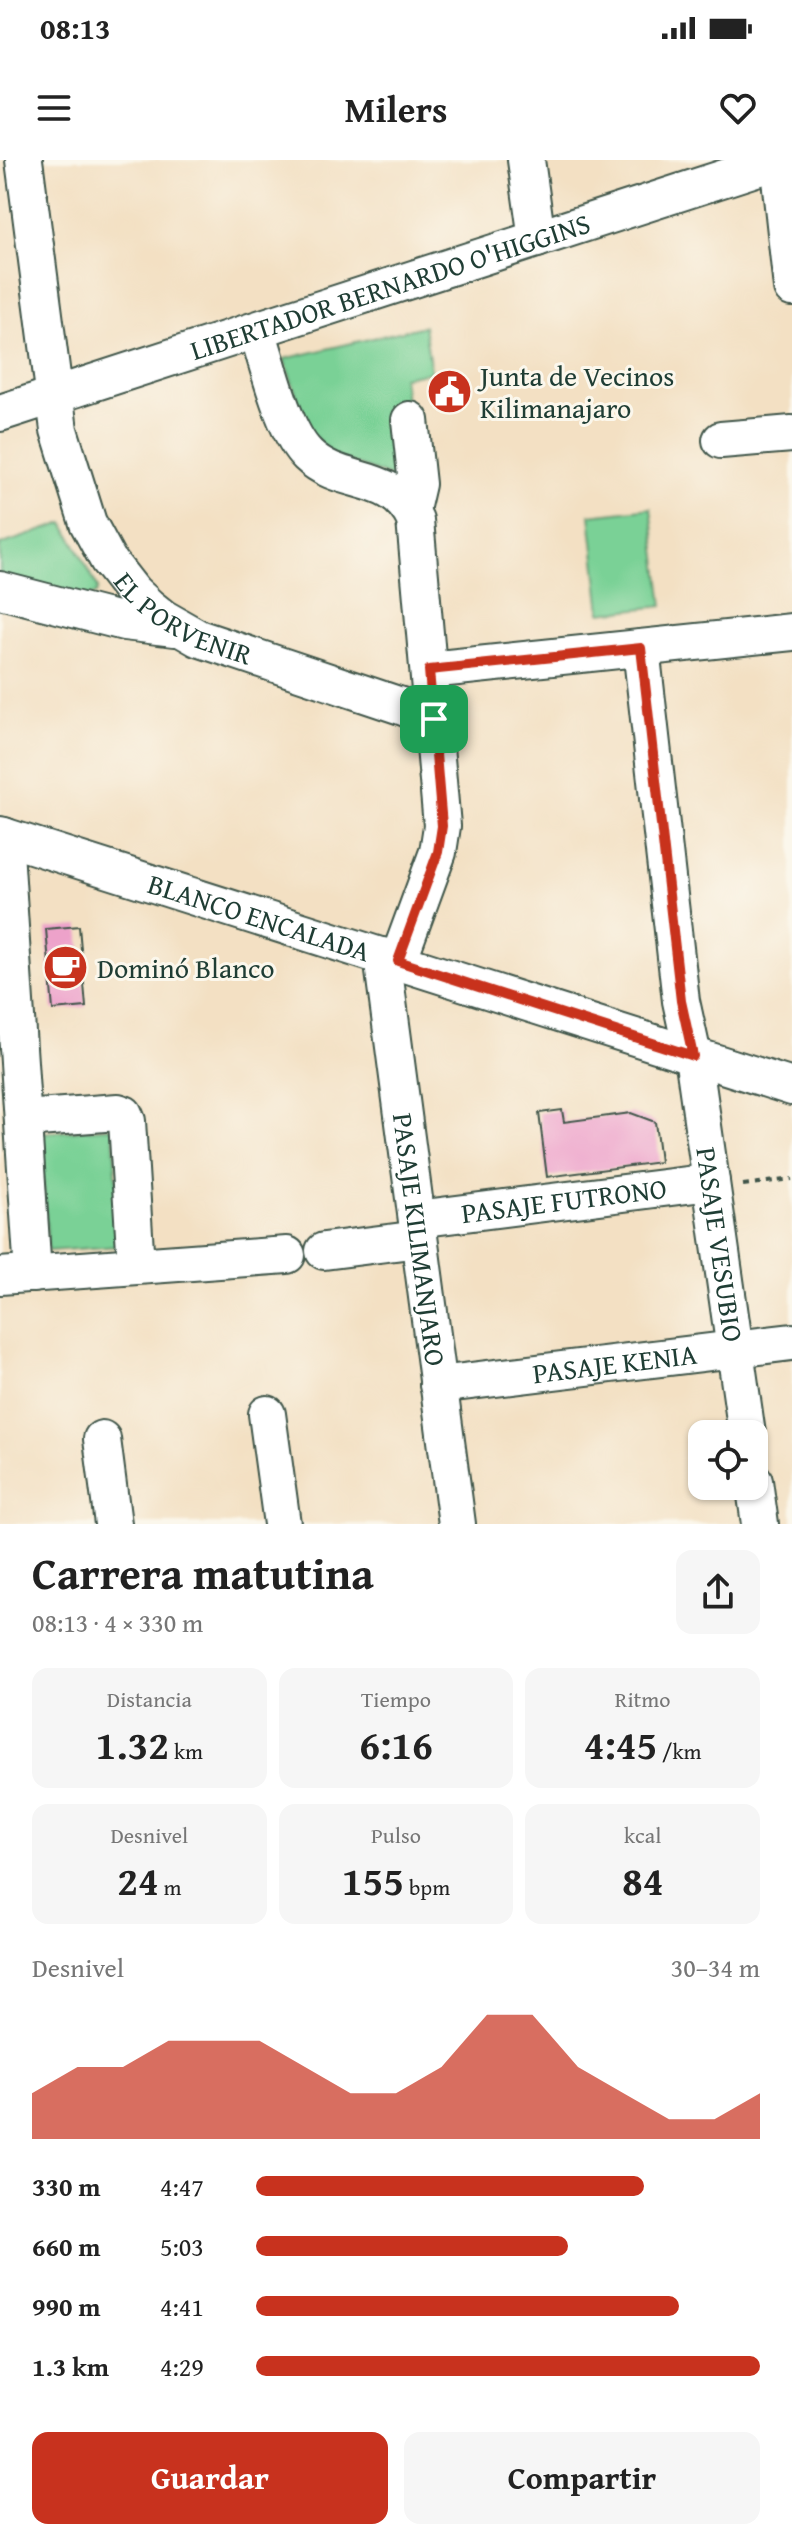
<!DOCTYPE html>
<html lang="es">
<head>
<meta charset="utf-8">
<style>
  :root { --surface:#fff; --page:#f6f6f6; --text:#222; --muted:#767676; --accent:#c8321e }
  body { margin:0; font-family:"Gentium Book Plus",serif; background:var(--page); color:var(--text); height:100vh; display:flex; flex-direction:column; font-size:30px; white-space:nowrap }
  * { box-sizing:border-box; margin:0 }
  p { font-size:26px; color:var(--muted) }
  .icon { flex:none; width:44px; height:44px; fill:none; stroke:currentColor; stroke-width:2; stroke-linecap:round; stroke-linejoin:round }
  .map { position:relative; height:1364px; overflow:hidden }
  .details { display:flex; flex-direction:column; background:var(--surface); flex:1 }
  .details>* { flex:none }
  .controls { position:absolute; left:688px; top:1260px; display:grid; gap:16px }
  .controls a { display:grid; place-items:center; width:80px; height:80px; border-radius:16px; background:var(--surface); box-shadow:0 2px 6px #0004; font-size:40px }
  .pin { position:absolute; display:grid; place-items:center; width:68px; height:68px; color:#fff; margin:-34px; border-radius:16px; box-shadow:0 4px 12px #0006 }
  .round { display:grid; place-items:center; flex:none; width:84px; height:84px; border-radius:16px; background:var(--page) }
  .summary { display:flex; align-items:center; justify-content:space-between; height:136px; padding:0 32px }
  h1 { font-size:44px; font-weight:700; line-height:60px }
  .metrics { display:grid; grid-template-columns:repeat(3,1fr); gap:12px; height:136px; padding:8px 32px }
  .metrics div { display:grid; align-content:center; border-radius:16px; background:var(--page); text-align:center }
  .metrics b { font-size:40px; font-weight:700 }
  .metrics small { font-size:22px; font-weight:400 }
  .metrics p { font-size:22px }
  .chart { height:224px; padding:16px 32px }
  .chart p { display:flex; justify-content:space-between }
  .chart svg { width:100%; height:144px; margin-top:8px; fill:var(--accent); opacity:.7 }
  .action { display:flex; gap:16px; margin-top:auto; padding:16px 32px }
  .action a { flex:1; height:92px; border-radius:16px; background:var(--accent); color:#fff; font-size:32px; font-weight:700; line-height:92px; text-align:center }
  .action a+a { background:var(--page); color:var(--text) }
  ul { padding:0 32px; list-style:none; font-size:26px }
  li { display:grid; grid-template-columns:128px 96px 1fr; align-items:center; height:60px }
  li i { height:20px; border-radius:10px; background:var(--accent) }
  .status { display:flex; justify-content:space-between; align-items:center; height:56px; padding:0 40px; background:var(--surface); direction:ltr }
  .status svg { height:22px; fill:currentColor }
  header { display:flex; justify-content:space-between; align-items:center; height:104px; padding:0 32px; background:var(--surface); font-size:36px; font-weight:700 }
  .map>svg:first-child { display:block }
  .green { fill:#7ad196; stroke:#4c8765; stroke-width:2 }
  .building { fill:#eda2ca }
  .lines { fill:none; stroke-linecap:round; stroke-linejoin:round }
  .minor-casing { stroke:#3f5549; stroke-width:40 }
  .path { stroke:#3f5549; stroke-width:4; stroke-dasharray:6 6; stroke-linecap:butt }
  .minor { stroke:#fff; stroke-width:36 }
  .route-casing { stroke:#fff; stroke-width:16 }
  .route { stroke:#c8321e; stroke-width:10 }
  .labels { text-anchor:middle; stroke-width:6; stroke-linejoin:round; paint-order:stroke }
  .street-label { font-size:28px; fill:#1f3d34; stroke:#fbf7ec }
  .poi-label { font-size:28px; fill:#1f3d34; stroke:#fbf7ec; text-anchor:start }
</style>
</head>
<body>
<div class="status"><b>08:13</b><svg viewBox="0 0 49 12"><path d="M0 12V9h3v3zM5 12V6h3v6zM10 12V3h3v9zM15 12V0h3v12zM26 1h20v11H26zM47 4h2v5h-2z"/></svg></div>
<header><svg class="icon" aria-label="menu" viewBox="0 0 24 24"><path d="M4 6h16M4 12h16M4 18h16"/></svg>Milers<svg class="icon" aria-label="heart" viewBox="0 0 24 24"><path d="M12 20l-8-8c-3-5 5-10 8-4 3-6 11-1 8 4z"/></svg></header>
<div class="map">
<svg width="792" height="1364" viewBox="0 0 792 1364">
  <rect width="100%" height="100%" fill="#fbf7ec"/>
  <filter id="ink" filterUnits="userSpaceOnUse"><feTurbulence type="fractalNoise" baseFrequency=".0125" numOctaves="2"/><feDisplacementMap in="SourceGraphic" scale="16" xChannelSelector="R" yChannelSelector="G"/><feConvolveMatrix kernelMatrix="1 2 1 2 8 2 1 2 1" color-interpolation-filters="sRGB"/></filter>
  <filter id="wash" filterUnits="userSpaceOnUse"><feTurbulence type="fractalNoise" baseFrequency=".006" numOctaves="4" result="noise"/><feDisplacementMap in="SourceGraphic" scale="32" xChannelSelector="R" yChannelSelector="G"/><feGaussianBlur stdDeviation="1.8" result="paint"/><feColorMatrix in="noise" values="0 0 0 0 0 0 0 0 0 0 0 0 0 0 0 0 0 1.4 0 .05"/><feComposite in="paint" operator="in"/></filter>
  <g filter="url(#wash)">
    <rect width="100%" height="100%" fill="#f3e0c3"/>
    <!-- green -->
    <path class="green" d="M424,166L431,212L403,217L414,311L398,320L334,296L309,271L284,199Z
      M651,348L663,446L601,453L590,355Z
      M64,363L98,428L96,434L84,439L0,416V385Z
      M113,968L121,1086L48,1091L40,973Z"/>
    <g id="blocks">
      <!-- building -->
      <path class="building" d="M79,766L86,847L53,850L46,769Z
        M562,950L564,962L631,953L655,962L660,1002L547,1017L539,953Z"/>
    </g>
  </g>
  <g filter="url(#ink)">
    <use href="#blocks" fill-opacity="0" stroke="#3f5549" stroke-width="2"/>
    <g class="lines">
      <defs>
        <g id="minor">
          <path id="s1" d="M24,0L59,270L88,363L108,400L133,432L148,446L163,458L198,478L401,546L434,559"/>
          <path d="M526,0L537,79"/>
          <path d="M778,0L792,128"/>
          <path d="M257,170C268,204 283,271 308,295C342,328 392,310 415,360L442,666L438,692L398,801"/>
          <path id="s2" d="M0,253L780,0"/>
          <path d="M410,260L417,324L411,350"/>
          <path d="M721,280L792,274"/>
          <path d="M0,430L124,462L175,468"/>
          <path id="s3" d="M641,488L681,841L693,896L747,1274"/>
          <path d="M429,510L792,472"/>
          <path id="s4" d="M0,675L792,927"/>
          <path d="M4,676L33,1114"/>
          <path id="s5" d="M382,796L457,1364"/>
          <path d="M24,959L118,952L124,954L127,961L136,1106"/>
          <path id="s6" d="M417,1059L711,1022"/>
          <path d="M324,1091L419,1079"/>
          <path d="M0,1116L287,1095"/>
          <path id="s7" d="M438,1225L792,1182"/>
          <path d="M267,1254L282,1364"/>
          <path d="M102,1279L113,1364"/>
          <path d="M754,1321L760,1364"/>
        </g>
      </defs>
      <!-- minor casing -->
      <use href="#minor" class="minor-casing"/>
      <!-- path -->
      <path class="path" d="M743,1025L792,1019"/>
      <!-- minor -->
      <use href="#minor" class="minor"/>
    </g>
  </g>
  <g class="lines" filter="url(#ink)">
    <defs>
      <path id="route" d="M641,488L681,841L693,896L398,801L438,692L442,666L429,510Z"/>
    </defs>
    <!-- route casing -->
    <use href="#route" class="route-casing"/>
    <!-- route -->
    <use href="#route" class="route"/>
  </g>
  <!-- icons -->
  <defs>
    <symbol id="civic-disc" viewBox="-11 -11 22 22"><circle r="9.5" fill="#c8321e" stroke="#fbf7ec"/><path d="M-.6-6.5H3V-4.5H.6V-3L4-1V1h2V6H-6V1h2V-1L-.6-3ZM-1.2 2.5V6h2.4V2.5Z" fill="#fff"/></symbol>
    <symbol id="cafe-disc" viewBox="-11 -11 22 22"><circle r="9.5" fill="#c8321e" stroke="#fbf7ec"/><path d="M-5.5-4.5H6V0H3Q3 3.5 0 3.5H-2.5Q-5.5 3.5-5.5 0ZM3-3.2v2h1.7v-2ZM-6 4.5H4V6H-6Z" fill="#fff"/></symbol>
  </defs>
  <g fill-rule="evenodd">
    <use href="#civic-disc" x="424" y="206" width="51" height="51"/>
    <use href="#cafe-disc" x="40" y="782" width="51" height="51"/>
  </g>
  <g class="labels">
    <!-- street labels -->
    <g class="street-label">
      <text dy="10" stroke="none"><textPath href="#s2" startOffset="410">LIBERTADOR BERNARDO O'HIGGINS</textPath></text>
      <text dy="10" stroke="none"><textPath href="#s1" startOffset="510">EL PORVENIR</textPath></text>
      <text dy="10" stroke="none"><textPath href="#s4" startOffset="272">BLANCO ENCALADA</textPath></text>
      <text dy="10" stroke="none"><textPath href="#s6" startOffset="148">PASAJE FUTRONO</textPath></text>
      <text dy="10" stroke="none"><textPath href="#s5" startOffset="286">PASAJE KILIMANJARO</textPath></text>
      <text dy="10" stroke="none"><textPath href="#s3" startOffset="602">PASAJE VESUBIO</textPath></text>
      <text dy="10" stroke="none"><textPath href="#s7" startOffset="178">PASAJE KENIA</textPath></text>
    </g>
    <!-- poi labels -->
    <g class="poi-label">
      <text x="480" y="226">Junta de Vecinos<tspan x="480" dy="32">Kilimanajaro</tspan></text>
      <text x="97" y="818">Dominó Blanco</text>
    </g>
  </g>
</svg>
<div class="controls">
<a><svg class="icon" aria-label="locate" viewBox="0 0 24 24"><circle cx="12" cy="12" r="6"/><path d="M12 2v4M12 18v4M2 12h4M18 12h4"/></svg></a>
</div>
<div class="pin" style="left:434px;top:559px;background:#1e9e55"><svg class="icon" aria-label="arrive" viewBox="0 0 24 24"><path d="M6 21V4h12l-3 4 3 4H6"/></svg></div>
</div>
<section class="details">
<div class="summary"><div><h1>Carrera matutina</h1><p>08:13 · 4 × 330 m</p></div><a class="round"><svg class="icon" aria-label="share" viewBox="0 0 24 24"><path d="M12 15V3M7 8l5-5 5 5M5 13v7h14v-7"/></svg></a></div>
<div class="metrics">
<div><p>Distancia</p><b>1.32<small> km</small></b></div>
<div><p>Tiempo</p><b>6:16</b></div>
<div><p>Ritmo</p><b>4:45<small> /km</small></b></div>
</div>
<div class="metrics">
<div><p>Desnivel</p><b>24<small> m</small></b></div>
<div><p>Pulso</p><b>155<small> bpm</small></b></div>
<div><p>kcal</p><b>84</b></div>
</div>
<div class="chart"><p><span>Desnivel</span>30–34 m</p>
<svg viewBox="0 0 160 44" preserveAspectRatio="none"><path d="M0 44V30L10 22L20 22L30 14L40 14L50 14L60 22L70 30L80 30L90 22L100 6L110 6L120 22L130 30L140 38L150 38L160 30V44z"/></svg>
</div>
<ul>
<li><b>330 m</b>4:47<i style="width:77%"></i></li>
<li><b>660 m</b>5:03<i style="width:62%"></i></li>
<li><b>990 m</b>4:41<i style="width:84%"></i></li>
<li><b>1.3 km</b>4:29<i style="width:100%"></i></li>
</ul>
<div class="action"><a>Guardar</a><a>Compartir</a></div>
</section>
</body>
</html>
